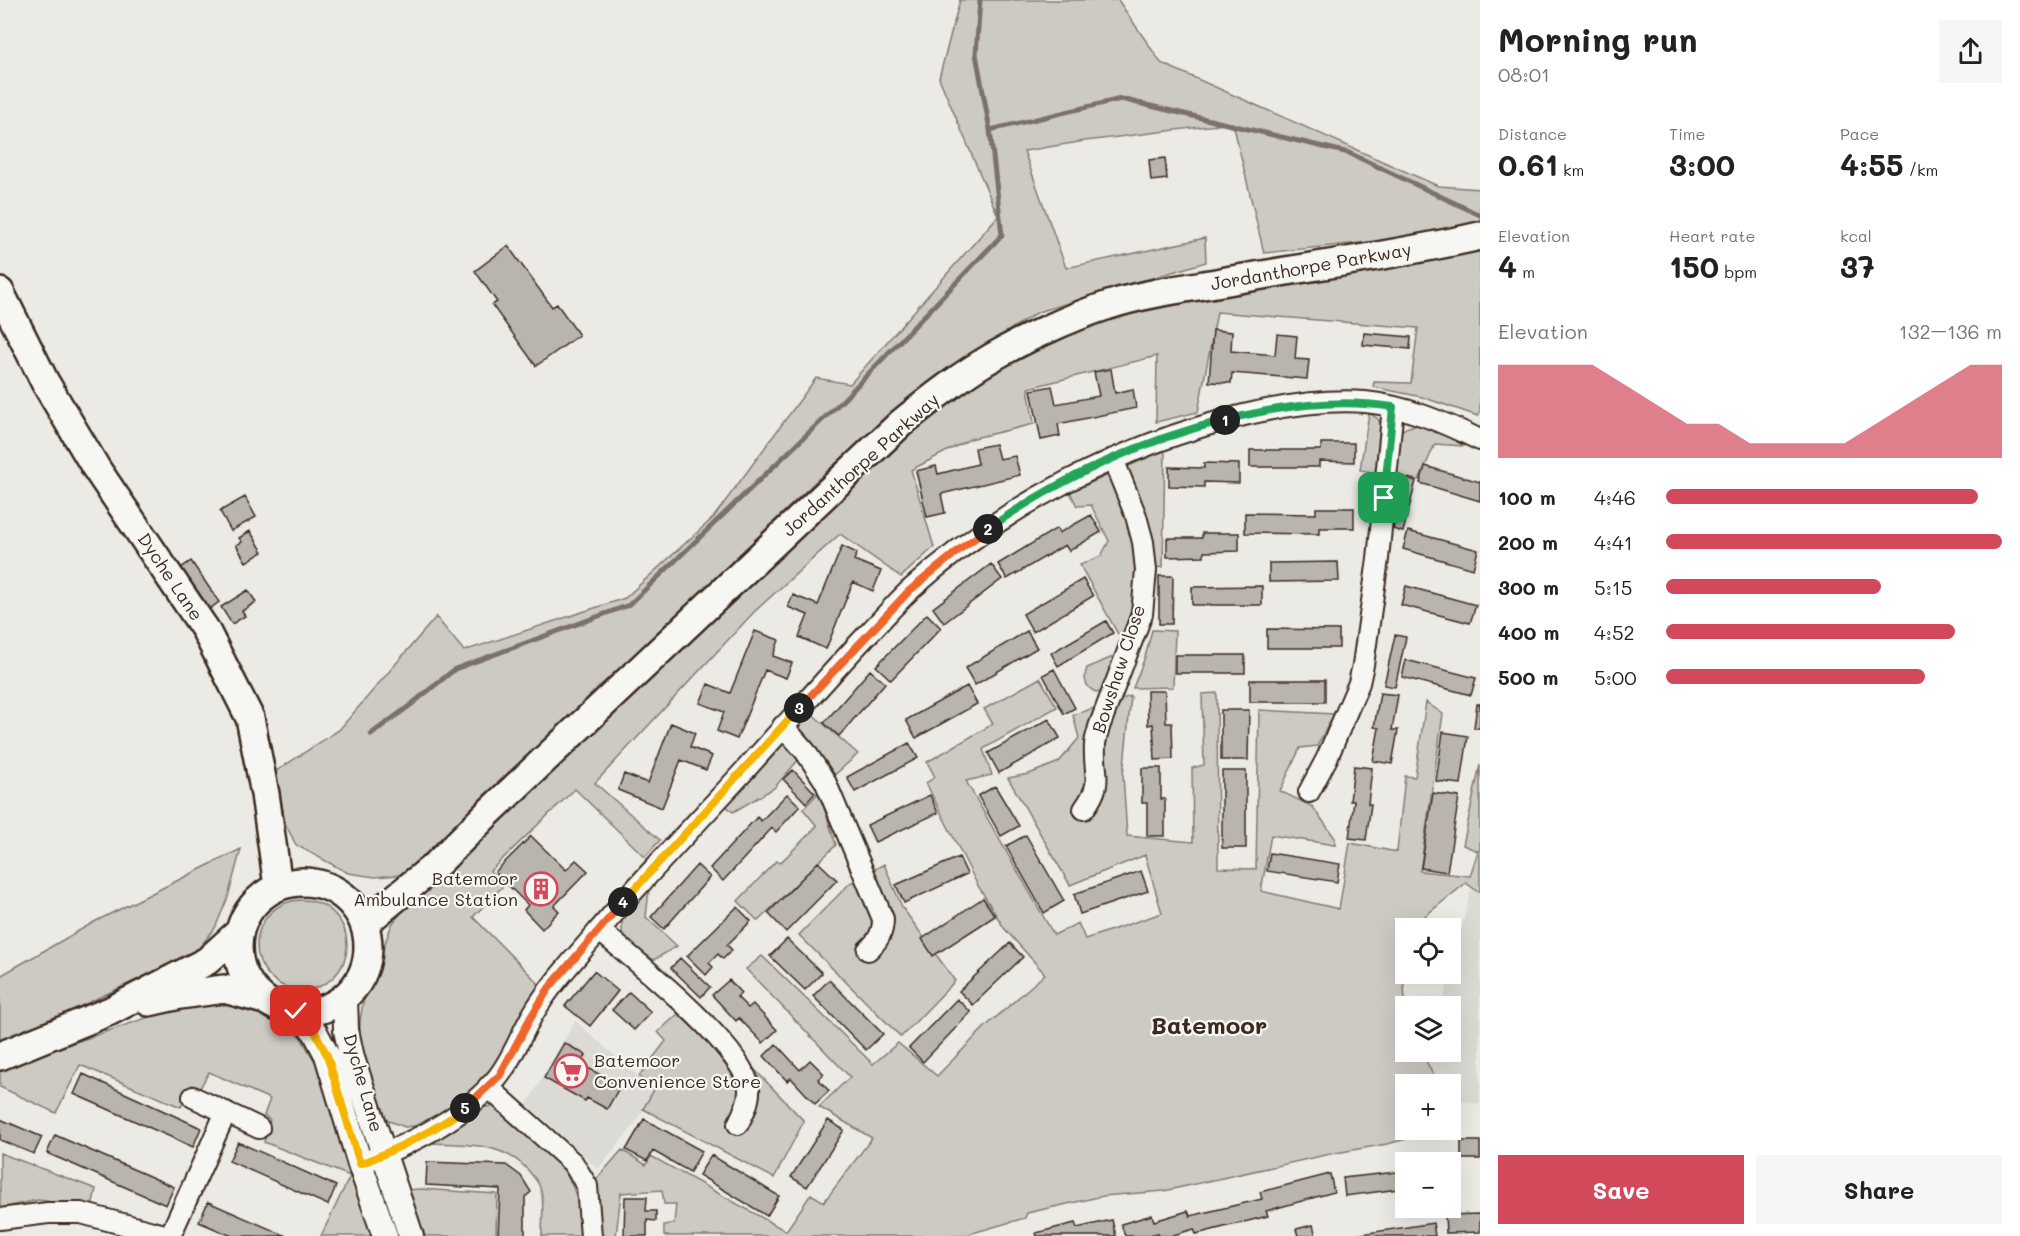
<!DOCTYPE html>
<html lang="en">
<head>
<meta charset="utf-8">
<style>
  :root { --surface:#fff; --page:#f6f6f6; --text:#222; --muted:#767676; --accent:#d1495b }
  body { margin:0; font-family:Mali,sans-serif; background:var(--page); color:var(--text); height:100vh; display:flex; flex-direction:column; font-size:22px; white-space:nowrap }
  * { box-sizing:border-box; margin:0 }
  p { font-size:20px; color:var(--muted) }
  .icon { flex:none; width:33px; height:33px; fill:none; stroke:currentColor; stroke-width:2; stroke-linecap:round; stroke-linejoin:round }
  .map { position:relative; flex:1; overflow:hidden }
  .panel { display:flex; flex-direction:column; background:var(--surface); width:540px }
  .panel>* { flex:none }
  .fabs { position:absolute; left:1395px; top:918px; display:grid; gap:12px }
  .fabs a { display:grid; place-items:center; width:66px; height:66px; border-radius:0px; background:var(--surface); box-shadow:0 6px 24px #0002; font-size:30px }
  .pin { position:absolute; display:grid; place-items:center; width:51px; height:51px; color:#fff; margin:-26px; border-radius:12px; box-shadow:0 3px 9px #0006 }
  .km { position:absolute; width:30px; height:30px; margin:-15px; border-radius:50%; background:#222; color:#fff; font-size:16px; line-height:30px; text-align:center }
  .round { display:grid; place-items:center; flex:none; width:63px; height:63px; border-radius:0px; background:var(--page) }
  .headline { display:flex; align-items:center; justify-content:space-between; height:102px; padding:0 18px }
  h1 { font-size:33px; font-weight:700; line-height:45px }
  .metrics { display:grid; grid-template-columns:repeat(3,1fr); gap:9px; height:102px; padding:6px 18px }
  .metrics div { display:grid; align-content:center }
  .metrics b { font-size:30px; font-weight:700 }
  .metrics small { font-size:16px; font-weight:400 }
  .metrics p { font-size:16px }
  .chart { height:168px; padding:12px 18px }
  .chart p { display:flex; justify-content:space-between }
  .chart svg { width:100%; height:108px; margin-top:6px; fill:var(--accent); opacity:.7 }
  .cta { display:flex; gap:12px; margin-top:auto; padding:12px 18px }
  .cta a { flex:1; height:69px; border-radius:0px; background:var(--accent); color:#fff; font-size:24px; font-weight:700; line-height:69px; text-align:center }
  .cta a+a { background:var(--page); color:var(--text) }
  ul { padding:0 18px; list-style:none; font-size:20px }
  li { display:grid; grid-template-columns:96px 72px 1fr; align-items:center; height:45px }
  li i { height:15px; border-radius:8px; background:var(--accent) }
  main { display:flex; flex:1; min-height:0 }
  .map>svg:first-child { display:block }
  .built { fill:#dcdad4 }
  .green { fill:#cdcac4; stroke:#847a71; stroke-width:1.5 }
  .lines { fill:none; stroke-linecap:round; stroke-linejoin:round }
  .stream { stroke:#7c7167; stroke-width:5 }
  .building { fill:#bab4ae; stroke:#3b2a1e; stroke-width:1.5 }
  .minor-casing { stroke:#3b2a1e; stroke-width:24 }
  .tertiary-casing { stroke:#3b2a1e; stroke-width:28 }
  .secondary-casing { stroke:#3b2a1e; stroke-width:32 }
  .minor { stroke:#f6f6f2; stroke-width:20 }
  .tertiary { stroke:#f6f6f2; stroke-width:24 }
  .secondary { stroke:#f6f6f2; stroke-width:27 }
  .split-1-casing { stroke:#fff; stroke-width:12 }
  .split-2-casing { stroke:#fff; stroke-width:12 }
  .split-3-casing { stroke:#fff; stroke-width:12 }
  .split-4-casing { stroke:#fff; stroke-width:12 }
  .split-5-casing { stroke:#fff; stroke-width:12 }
  .split-6-casing { stroke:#fff; stroke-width:12 }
  .split-1 { stroke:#22a559; stroke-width:8 }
  .split-2 { stroke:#22a559; stroke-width:8 }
  .split-3 { stroke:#f0652b; stroke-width:8 }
  .split-4 { stroke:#f5b400; stroke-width:8 }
  .split-5 { stroke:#f0652b; stroke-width:8 }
  .split-6 { stroke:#f5b400; stroke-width:8 }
  .labels { text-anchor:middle; stroke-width:4.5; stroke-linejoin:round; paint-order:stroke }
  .street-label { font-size:18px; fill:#3b2a1e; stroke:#f6f6f2 }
  .poi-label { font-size:18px; fill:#3b2a1e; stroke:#f6f6f2; text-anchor:end }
  .district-label { font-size:24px; font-weight:bold; fill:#3b2a1e; stroke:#f6f6f2 }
</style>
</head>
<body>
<main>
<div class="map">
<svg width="1480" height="1236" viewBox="0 0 1480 1236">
  <rect width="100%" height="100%" fill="#ebeae5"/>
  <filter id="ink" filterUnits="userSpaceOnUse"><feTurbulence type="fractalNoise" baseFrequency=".0167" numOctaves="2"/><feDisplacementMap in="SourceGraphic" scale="12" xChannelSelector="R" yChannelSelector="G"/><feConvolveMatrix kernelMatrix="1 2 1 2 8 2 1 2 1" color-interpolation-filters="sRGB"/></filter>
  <g filter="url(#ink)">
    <!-- built -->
    <path class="built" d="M1471,890L1480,891V1104L1451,1099L1450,1084H1438L1427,1063L1430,1052H1450V1006H1442Z
      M575,1021L654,1090L635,1124L598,1169L527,1104Z"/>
    <!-- green -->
    <path class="green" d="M960,0H1118L1161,63L1438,186L1480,189V222L1435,235L1264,253L1233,123L1085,141L1024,151L1066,268L1205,238L1206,262L1038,312L936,376L817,480L437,845L399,875L375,877L348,873L296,845L285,823L276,771L339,730L436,617L464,651L625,598L713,518L816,378L850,384L998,216L939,78Z
      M1480,246V412L1478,416L1422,397L1373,387L1374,382L1411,383L1418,328L1217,312L1198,412L1156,422L1157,356L1028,388L1034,424L970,439L911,470L934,547L901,577L840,534L754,612L595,783L660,840L645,857L575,789L490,871L503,886L473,917L539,984L496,1065L465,1096L423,1125L405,1127L389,1121L382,1112L360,1039V1021L363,1003L392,924L401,913L908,430L1015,359L1110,314Z
      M1369,413L1378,419L1382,427L1400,432C1418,415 1446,435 1464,446L1435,444L1419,480L1360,470Z
      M1165,450L1163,567L1137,569L1136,589L1125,634H1118L1080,565L1101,556L1109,541L1091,505L1077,506L1070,492Z
      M1152,630L1175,631L1173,687L1133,688L1145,657Z
      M1115,656L1101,693C1087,691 1082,681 1087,668Z
      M1040,678L1057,707L983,749L992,775L966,781L1054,935L1078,923L1085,939L1162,913L1145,855L1070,885L1008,778L1029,774L1059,762L1079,738L1073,715L1131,696L1123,775L1127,836L1193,842L1192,768L1204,765L1202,694L1217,693L1218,868L1256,869L1259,710L1334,714L1317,746L1300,748L1280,791L1313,807L1335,838V845L1271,835L1261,891L1339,909L1350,843L1397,852L1405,776L1415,777L1426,702L1443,714L1420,871L1470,876L1478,851L1463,845L1480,765V891H1477L1466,883L1410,928H1406L1405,932L1400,937L1406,1012V1052H1430L1427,1063L1438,1084H1406V1130H1441L1387,1144L1330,1154L1164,1191L1103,1196L1027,1213L1025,1218L962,1236H664V1225L674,1223L676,1204H664L662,1190L621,1193L616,1236H599L594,1182L622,1150L646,1165L651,1156L786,1231L811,1194L824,1202L872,1138L819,1107L850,1077L746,969L762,956L873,1064L898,1043L937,1076L984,1028L1045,974L1004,928L977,884L926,783L935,777L927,762L993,724L984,709Z
      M810,712L858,754L831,778L800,758L774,788L733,812L725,805Z
      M819,792L836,845L758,921L738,901L776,861L780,863L817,826L803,809Z
      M241,849L228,897L215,928L196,952L0,1044V976L96,921Z
      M884,864L902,907L955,981L901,1037L799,935L850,883Z
      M649,890L646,917L677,946L654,960L625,943L622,931V920Z
      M257 945a45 45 0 1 1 90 0a45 45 0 1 1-90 0Z
      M227,1002L264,1016L300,1036L315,1062L350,1176L374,1236H321L350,1176L264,1142L270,1120L264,1115L270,1099L209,1072L200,1088L192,1085L181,1107L80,1065L56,1113L0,1087V1068L190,1003Z
      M678,1014L708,1042L735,1078L755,1070L804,1121L774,1178L643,1109L654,1090L639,1076L666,1041L658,1032Z
      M496,1106C541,1145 584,1170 581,1236H542C542,1220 545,1200 539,1185C537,1180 531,1174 528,1170C503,1142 462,1144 427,1143L485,1107Z
      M0,1153L96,1189L92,1207L38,1200L0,1208Z
      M420,1189L497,1194L496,1236H422L407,1190Z"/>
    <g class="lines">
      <!-- stream -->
      <path class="stream" d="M990,130L1121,99L1349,153L1480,215
        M371,734L408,707L455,669L629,605L844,399L1002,235L990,130L976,54L980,0"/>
    </g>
    <!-- building -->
    <path class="building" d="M1165,158L1167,179L1151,181L1149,160Z
      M508,246L552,307L557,304L579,335L536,366L492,305L497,302L475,271Z
      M1213,330L1232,332L1231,351L1275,355L1277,334L1297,336L1295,359L1309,360L1307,379L1232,373L1231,383L1209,382Z
      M1364,333L1411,337L1410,349L1363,345Z
      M1111,369L1115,393L1133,389L1136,408L1058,424L1060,436L1041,440L1031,390L1052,386L1056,404L1099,396L1094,372Z
      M1321,443H1354V462L1319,461V467H1250V450H1321Z
      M995,444L999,459L1015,456L1020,475L941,494L945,513L927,517L916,471L936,466L938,474L978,464L975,448Z
      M1204,463L1239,464V483L1204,482V487L1169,486V467L1204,468Z
      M1425,466L1480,482V501L1420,483Z
      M1406,478L1416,481L1403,532L1393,529Z
      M245,497L256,517L231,531L220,511Z
      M1316,508H1354V528H1319V534L1245,533V513L1316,514Z
      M1091,515L1101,532L1069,551L1065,545L1007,579L998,564L1057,528L1059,533Z
      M250,531L263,552L246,562L236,545L242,542L239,538Z
      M1408,531L1478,550L1473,569L1403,549Z
      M1202,533H1239V551L1204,552V556L1167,557V538H1202Z
      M842,546L857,553L854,560L881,571L873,591L853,582L826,649L799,637L808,615L788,607L793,595L818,605Z
      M191,561L219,602L207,611L178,570Z
      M1338,562L1339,581L1269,582V563Z
      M991,564L1002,579L944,623L933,608Z
      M1159,576H1173L1172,624H1159Z
      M1083,579L1093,596L1033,632L1023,614Z
      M1262,586V605H1192V587Z
      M1406,586L1476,605L1470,623L1401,605Z
      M248,590L256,602L242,611L245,616L232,624L221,607Z
      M927,614L941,628L891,680L876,666Z
      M1106,621L1113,633L1058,666L1051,653Z
      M1267,629L1339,630V648H1267Z
      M755,631L779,640L773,656L792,663L786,678L765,670L737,739L717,731L724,712L700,703L708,684L730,693Z
      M1027,631L1037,648L975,685L965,668Z
      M1395,635L1406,637L1395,687L1384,685Z
      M1175,655H1245V673H1175Z
      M1406,660L1476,678L1471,695L1402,677Z
      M1054,669L1075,708L1064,714L1043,675Z
      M870,670L885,683L839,736L824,723Z
      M1250,680H1325V702H1250Z
      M967,686L977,704L916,738L906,720Z
      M1147,691H1165L1166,723H1172L1173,759L1155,760L1153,724L1148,725Z
      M1380,693L1398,695L1392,730H1398L1392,764L1373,761L1379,728L1374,727Z
      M1477,704H1480V728H1474Z
      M1221,710H1249L1248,760H1221Z
      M1049,719L1060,738L999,773L988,753Z
      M671,723L695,733L690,747L712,756L706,770L681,760L662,808L618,790L624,774L648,783Z
      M1443,732L1468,736L1461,784L1436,781Z
      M909,743L918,758L855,792L847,777Z
      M1354,766L1372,768L1368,804H1371L1366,840L1349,838L1354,801H1350Z
      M1142,768H1161V799H1165V836H1147V803H1142Z
      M793,770L815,793L806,803L783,779Z
      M1222,771H1246V848H1222Z
      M995,786L1019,826L1001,836L978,796Z
      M1433,793L1459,797L1447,872L1421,868Z
      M787,794L800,806L776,832L772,828L723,881L710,868L757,817L761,821Z
      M930,795L938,813L875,842L867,825Z
      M1026,835L1064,901L1044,913L1006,846Z
      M531,836L566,870L576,860L588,871L554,906L559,911L542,929L524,910L528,905L495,872Z
      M1270,853L1340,864L1337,882L1267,871Z
      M959,857L967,874L904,903L896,885Z
      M818,862L837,880L786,932L768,913Z
      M697,865L710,877L664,929L651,917Z
      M1141,871L1148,891L1080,914L1074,894Z
      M983,898L995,916L933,956L922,939Z
      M737,907L751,921L727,945L732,950L723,959L718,954L709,963L713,967L706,975L687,956Z
      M787,939L822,973L805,990L770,956Z
      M1010,943L1023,957L973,1005L959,991Z
      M680,958L710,987L701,997L671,968Z
      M594,971L618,991L590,1026L565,1006Z
      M729,980L741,993L737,997L748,1008L753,1004L777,1030L763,1043L739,1018L736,1021L712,995Z
      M829,980L883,1034L866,1050L813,996Z
      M629,992L651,1012L634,1030L612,1010Z
      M957,999L971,1012L923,1062L909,1048Z
      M564,1043L586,1055L581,1064L620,1086L607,1109L587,1098L585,1101L544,1078Z
      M776,1044L800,1070L810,1060L824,1074L818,1079L829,1091L815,1104L791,1078L787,1081L764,1056Z
      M83,1074L201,1128L193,1147L74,1094Z
      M0,1119L42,1137L34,1154L0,1140Z
      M644,1119L702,1151L690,1172L653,1151L647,1161L626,1150Z
      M828,1120L844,1130L807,1187L791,1177Z
      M55,1135L174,1187L166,1205L47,1153Z
      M1461,1141H1480V1159H1461Z
      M238,1142L336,1186L328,1205L229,1161Z
      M711,1155L779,1196L767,1216L699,1175Z
      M427,1162L506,1165L521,1176L531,1192L525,1197V1236H498L500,1189L426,1185Z
      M1406,1171V1188L1345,1196L1343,1178Z
      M1330,1174L1334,1192L1266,1211L1268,1216L1196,1234L1194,1229L1170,1236H1159L1158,1233L1146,1236H1125L1121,1224L1152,1215L1154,1221L1188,1211L1190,1216L1262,1199L1260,1192Z
      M625,1197H647L646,1211H656V1221L647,1220V1236H624Z
      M208,1202L286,1236H232L199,1222Z
      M1480,1214V1232L1446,1233L1445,1215Z
      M1112,1220L1116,1236H1037L1036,1233L1075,1223L1077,1228Z
      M1433,1223L1435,1236H1362L1361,1234Z
      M1313,1225L1316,1236H1298L1296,1229Z"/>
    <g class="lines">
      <defs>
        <path id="minor" d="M783,726L805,751L825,781L883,919C883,933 878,941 868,950
          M1309,792L1327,758L1359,683L1363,665L1378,559L1393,407
          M1084,809C1105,780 1093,776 1095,745C1095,739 1098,733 1099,727L1142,614L1146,570L1143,542L1136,516L1113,459
          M599,930C632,958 746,1048 749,1089C750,1101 743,1114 738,1124
          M488,1087L573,1163L587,1186L591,1236
          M193,1097L259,1128
          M360,1164C409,1144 464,1119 498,1077C513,1058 521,1034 533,1014C550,985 573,961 595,935C643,878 695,825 745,770C785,726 824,681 865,637C880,622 894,605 910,590C1004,505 1121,445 1244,415C1282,406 1325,399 1365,402C1406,406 1443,422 1480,440
          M0,1219L48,1213H81L168,1236
          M170,1236L226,1112"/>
        <path id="tertiary" d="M345,997L346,1030L352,1058L411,1236
          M296,1011L315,1032L327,1055L360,1164L385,1236"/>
        <path id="secondary" d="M0,292L45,382L96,468L205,629L250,718L265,794L278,886
          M238 947a65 65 0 1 1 130 0a65 65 0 1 1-130 0Z
          M364,924L437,864L488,813L900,424C926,403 952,382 981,364C1015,343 1070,317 1109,305C1143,294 1180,289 1216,283C1304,267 1393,256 1480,236
          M149,1002L180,995L224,989L265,1000
          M0,1056L110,1011L207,961L239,932"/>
      </defs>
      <!-- minor casing -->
      <use href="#minor" class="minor-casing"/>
      <!-- tertiary casing -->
      <use href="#tertiary" class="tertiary-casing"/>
      <!-- secondary casing -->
      <use href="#secondary" class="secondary-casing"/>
      <!-- minor -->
      <use href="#minor" class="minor"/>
      <!-- tertiary -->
      <use href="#tertiary" class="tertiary"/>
      <!-- secondary -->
      <use href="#secondary" class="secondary"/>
    </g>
  </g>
  <g class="lines" filter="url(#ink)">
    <defs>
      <path id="split-1" d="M1225,420C1281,406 1336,398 1393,407L1384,498"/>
      <path id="split-2" d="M988,529C1058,479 1142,440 1225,420"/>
      <path id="split-3" d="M799,708L909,591L964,546L988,529"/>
      <path id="split-4" d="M623,902L799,708"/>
      <path id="split-5" d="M465,1108L500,1075L531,1017L549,988L623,902"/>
      <path id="split-6" d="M296,1011L315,1032L327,1055L360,1164C397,1149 433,1132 465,1108"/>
    </defs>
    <!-- split-1 casing -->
    <use href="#split-1" class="split-1-casing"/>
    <!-- split-2 casing -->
    <use href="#split-2" class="split-2-casing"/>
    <!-- split-3 casing -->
    <use href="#split-3" class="split-3-casing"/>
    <!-- split-4 casing -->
    <use href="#split-4" class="split-4-casing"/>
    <!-- split-5 casing -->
    <use href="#split-5" class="split-5-casing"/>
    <!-- split-6 casing -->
    <use href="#split-6" class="split-6-casing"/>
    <!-- split-1 -->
    <use href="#split-1" class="split-1"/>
    <!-- split-2 -->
    <use href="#split-2" class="split-2"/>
    <!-- split-3 -->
    <use href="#split-3" class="split-3"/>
    <!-- split-4 -->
    <use href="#split-4" class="split-4"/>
    <!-- split-5 -->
    <use href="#split-5" class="split-5"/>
    <!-- split-6 -->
    <use href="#split-6" class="split-6"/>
  </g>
  <!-- icons -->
  <defs>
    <symbol id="building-ring" viewBox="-11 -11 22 22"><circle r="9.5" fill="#f6f6f2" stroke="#d1495b" stroke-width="1.5"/><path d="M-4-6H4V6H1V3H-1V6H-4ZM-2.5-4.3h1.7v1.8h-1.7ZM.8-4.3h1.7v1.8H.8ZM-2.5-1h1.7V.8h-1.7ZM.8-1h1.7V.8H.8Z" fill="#d1495b"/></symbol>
    <symbol id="supermarket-ring" viewBox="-11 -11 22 22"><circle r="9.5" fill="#f6f6f2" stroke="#d1495b" stroke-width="1.5"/><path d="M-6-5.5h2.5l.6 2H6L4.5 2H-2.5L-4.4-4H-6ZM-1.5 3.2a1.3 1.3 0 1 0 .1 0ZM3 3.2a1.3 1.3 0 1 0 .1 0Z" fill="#d1495b"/></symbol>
  </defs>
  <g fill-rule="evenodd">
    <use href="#building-ring" x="522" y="870" width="38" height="38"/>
    <use href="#supermarket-ring" x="552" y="1052" width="38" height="38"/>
  </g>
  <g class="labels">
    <!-- street labels -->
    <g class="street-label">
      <text transform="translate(1311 267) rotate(-10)" y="6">Jordanthorpe Parkway</text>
      <text transform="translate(861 465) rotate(-42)" y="6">Jordanthorpe Parkway</text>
      <text transform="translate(170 577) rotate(56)" y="6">Dyche Lane</text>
      <text transform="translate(1119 669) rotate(-72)" y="6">Bowshaw Close</text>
      <text transform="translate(363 1083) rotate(74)" y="6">Dyche Lane</text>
    </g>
    <!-- poi labels -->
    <g class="poi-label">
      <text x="518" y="885">Batemoor<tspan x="518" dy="21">Ambulance Station</tspan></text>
      <text x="594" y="1067" text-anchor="start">Batemoor<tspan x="594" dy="21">Convenience Store</tspan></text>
    </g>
    <!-- district labels -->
    <g class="district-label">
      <text x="1209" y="1034">Batemoor</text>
    </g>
  </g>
</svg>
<div class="fabs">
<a><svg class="icon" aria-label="locate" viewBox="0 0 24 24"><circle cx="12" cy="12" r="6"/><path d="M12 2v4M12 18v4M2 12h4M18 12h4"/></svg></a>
<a><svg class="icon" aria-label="layers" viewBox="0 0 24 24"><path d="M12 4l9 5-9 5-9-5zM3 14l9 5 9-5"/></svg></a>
<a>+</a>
<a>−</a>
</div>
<div class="pin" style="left:1384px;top:498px;background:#1e9e55"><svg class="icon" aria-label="arrive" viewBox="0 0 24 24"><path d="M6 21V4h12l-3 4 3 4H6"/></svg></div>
<div class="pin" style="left:296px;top:1011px;background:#d93025"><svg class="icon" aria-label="check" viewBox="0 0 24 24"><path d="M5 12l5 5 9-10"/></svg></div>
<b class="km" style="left:1225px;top:420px">1</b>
<b class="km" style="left:988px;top:529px">2</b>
<b class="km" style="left:799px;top:708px">3</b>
<b class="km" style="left:623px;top:902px">4</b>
<b class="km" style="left:465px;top:1108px">5</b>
</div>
<section class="panel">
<div class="headline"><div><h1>Morning run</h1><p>08:01</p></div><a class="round"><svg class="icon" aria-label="share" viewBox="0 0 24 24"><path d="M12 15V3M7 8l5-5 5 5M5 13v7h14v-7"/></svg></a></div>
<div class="metrics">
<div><p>Distance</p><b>0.61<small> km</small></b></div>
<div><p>Time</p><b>3:00</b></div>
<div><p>Pace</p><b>4:55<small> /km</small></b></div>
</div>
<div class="metrics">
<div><p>Elevation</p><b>4<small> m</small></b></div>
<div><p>Heart rate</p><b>150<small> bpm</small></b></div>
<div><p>kcal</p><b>37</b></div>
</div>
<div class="chart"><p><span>Elevation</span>132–136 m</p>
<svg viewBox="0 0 160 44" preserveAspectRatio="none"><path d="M0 44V6L10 6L20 6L30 6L40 14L50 22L60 30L70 30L80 38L90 38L100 38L110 38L120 30L130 22L140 14L150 6L160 6V44z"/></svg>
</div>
<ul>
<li><b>100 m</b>4:46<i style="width:93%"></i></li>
<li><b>200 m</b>4:41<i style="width:100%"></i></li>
<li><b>300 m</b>5:15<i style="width:64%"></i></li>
<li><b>400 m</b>4:52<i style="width:86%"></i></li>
<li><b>500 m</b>5:00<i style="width:77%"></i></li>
</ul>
<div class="cta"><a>Save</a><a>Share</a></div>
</section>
</main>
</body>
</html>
